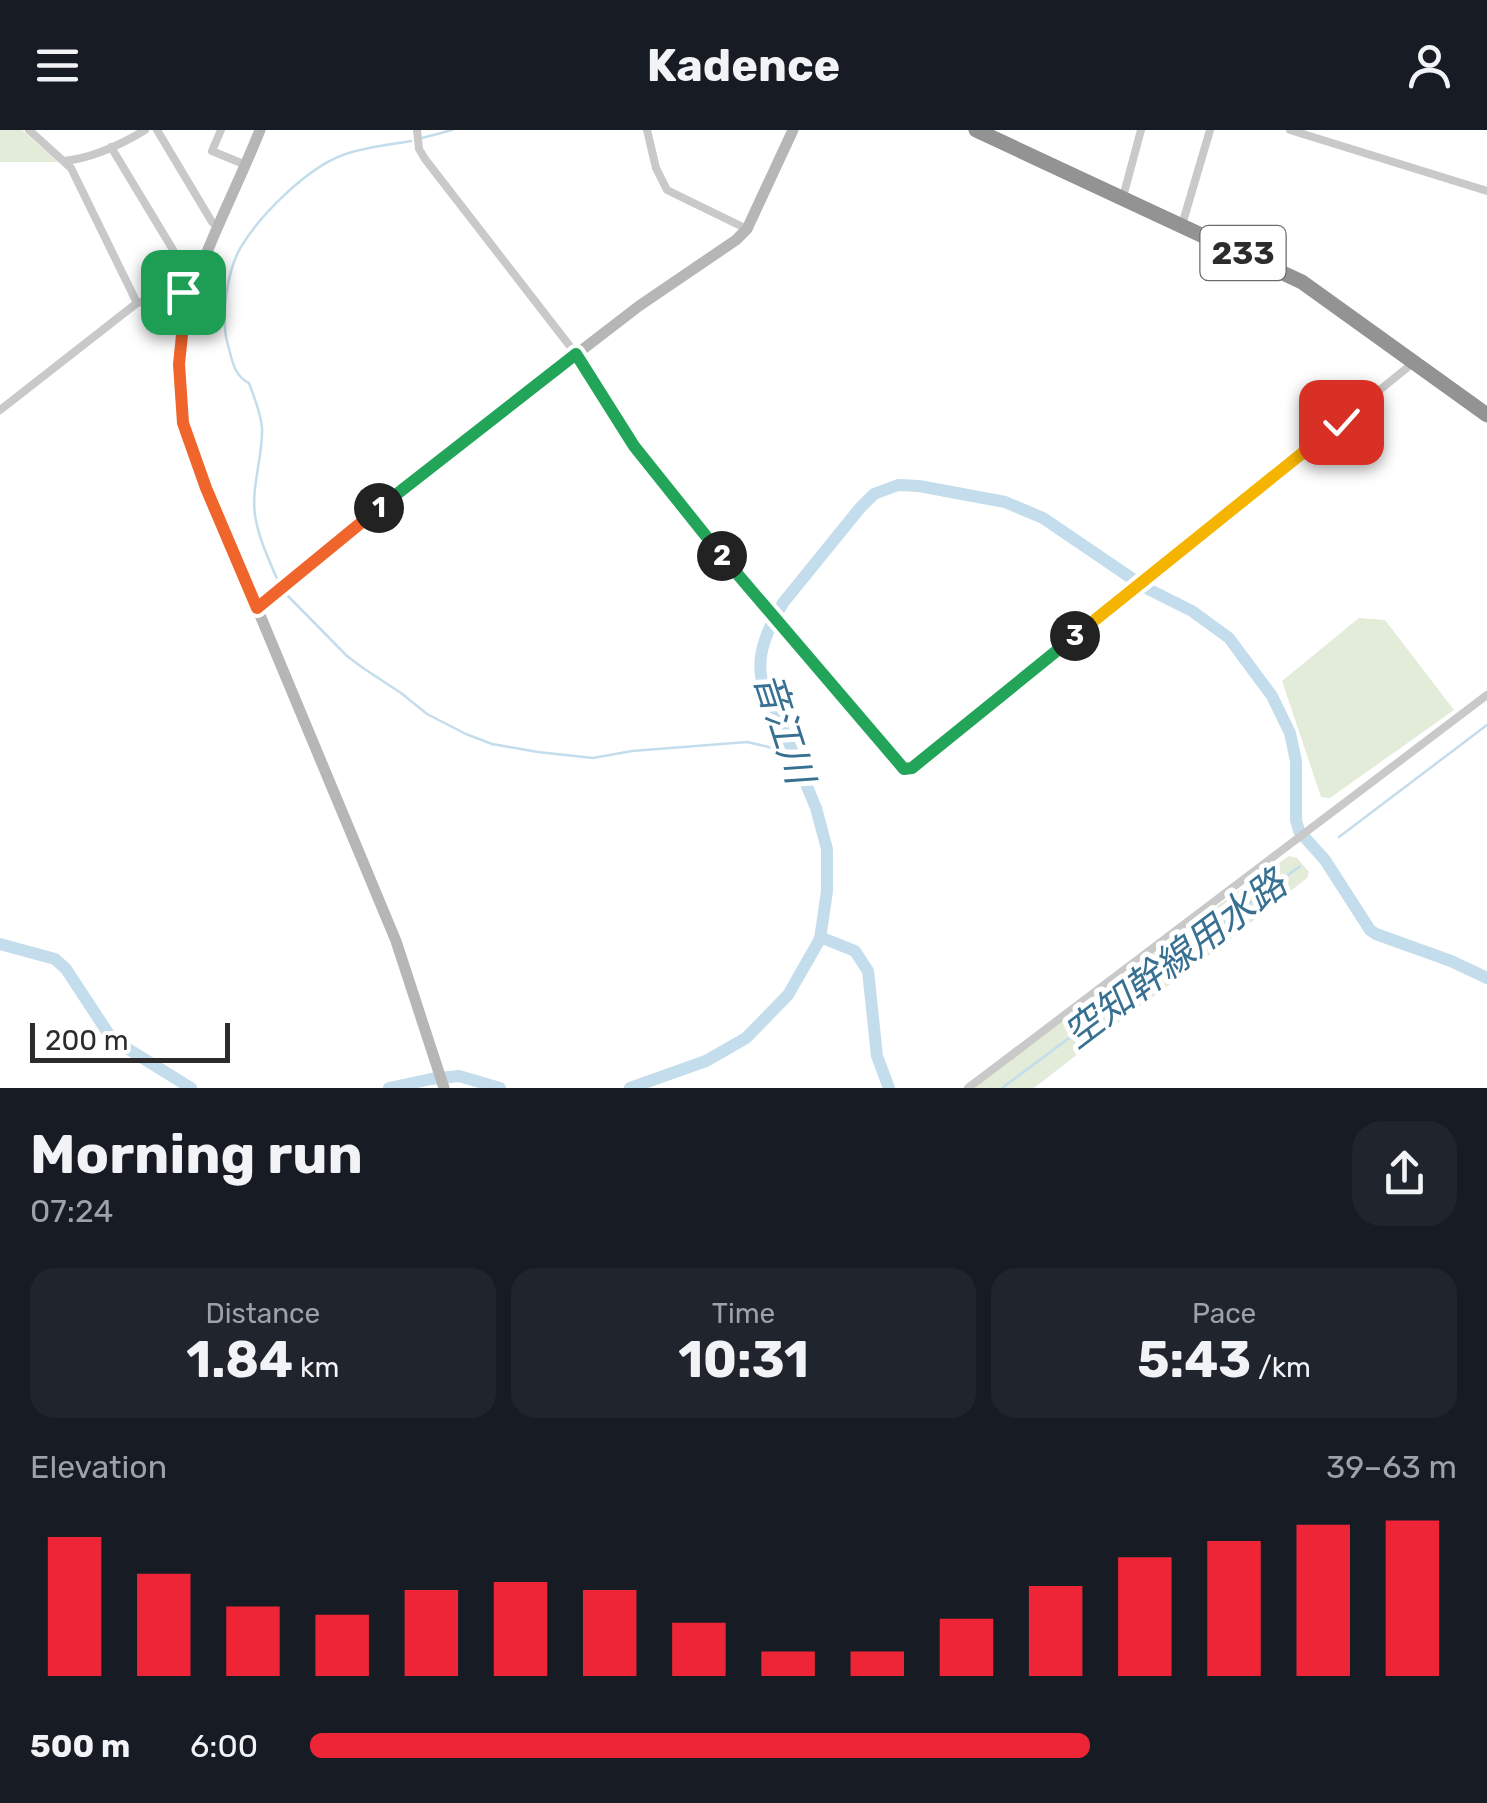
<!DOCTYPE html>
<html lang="en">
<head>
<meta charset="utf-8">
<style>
  :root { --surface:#171b24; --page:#20242c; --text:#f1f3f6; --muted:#9ea1a6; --accent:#ed2536 }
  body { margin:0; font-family:Rubik,"Noto Sans JP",sans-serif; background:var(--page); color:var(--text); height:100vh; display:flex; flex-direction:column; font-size:38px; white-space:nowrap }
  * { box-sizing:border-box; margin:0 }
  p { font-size:32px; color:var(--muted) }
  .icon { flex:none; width:55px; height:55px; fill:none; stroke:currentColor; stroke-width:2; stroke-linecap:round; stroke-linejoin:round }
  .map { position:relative; height:958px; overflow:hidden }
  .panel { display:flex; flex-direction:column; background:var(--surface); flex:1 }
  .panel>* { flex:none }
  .scale { position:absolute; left:30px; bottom:25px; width:200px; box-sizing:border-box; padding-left:10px; border:5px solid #2c2c2c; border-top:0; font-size:28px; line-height:35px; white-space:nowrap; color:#2c2c2c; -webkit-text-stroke:8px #fff; paint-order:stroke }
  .pin { position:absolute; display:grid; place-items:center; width:85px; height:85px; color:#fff; margin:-42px; border-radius:20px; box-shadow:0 5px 15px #0006 }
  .km { position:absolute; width:50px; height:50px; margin:-25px; border-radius:50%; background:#222; color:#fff; font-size:28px; line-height:50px; text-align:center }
  .round { display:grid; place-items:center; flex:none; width:105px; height:105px; border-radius:30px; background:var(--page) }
  .headline { display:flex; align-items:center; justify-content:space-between; height:170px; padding:0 30px }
  h1 { font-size:55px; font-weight:700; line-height:75px }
  .metrics { display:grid; grid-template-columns:repeat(3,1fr); gap:15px; height:170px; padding:10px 30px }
  .metrics div { display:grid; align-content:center; border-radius:25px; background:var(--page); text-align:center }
  .metrics b { font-size:50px; font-weight:700 }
  .metrics small { font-size:28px; font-weight:400 }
  .metrics p { font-size:28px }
  .chart { height:280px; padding:20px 30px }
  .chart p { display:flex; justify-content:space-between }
  .chart svg { width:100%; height:180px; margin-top:10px; stroke:var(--accent); stroke-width:6 }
  ul { padding:0 30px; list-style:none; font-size:32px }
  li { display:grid; grid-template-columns:160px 120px 1fr; align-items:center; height:75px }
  li i { height:25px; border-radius:12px; background:var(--accent) }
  header { display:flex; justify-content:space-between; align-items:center; height:130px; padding:0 30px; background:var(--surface); font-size:45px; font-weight:700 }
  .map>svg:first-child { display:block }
  .green { fill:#e3ebd9 }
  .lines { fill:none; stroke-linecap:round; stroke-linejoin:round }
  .stream { stroke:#c4ddec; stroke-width:2.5 }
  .river { stroke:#c4ddec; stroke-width:12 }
  .street { stroke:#c9c9c9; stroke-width:8 }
  .secondary { stroke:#b6b6b6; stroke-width:11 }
  .highway { stroke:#939393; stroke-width:15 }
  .split-1-casing { stroke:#fff; stroke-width:20 }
  .split-2-casing { stroke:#fff; stroke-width:20 }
  .split-3-casing { stroke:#fff; stroke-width:20 }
  .split-4-casing { stroke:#fff; stroke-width:20 }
  .split-1 { stroke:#f0652b; stroke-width:12 }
  .split-2 { stroke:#22a559; stroke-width:12 }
  .split-3 { stroke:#22a559; stroke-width:12 }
  .split-4 { stroke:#f5b400; stroke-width:12 }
  .labels { text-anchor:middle; stroke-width:10; stroke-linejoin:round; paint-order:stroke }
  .shield { fill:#fff; stroke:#6b6b6b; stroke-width:2.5 }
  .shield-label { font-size:32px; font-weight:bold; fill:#2c2c2c }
  .water-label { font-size:38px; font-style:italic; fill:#377091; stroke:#fff }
</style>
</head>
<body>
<header><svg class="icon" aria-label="menu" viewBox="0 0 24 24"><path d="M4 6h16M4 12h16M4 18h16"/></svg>Kadence<svg class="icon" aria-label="person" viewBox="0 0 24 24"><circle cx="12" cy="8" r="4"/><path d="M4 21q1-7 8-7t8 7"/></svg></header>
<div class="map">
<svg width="1487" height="958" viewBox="0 0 1487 958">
  <rect width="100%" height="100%" fill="#fff"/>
  <!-- green -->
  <path class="green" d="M0,0H22L58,32H0Z
    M1359,488L1385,490L1454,580L1330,668L1321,667L1282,551Z
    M1289,726L1297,728L1309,742L1307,748L1207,827L1128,885L1034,958H968L1095,861Z"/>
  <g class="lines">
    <!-- stream -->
    <path class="stream" d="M422,8L452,0
      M278,451C269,430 258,407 255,385C251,356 263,327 262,298C261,283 254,267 249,253C234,246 232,230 228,215C220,189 227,140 241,117C260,85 307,38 343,25C364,17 388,15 411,11
      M285,463L347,526L363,538L401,563L427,584L466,604L492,614L538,622L593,628L632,621L747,612L782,620L794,626
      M1339,707L1487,595
      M1002,958L1300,736"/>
    <!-- river -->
    <path class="river" d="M820,807L855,821L868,841L877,926L889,958
      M0,814L55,829L66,839L112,909L191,958
      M389,958L431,949L459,946L500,958
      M630,958L706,931L746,908L788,865L820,809L827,761V719L816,678L761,546C757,520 770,495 783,473L860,378L874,364L898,355L919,356L1005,372L1043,388L1146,458L1192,481L1229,508L1272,566L1290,603L1296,631V690L1299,701L1325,730L1370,800L1376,804L1451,831L1487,848"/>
    <!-- street -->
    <path class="street" d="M29,0L71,38L137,173
      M157,0L212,92L218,97
      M221,0L212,21L246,35
      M417,0L419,19L425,29L576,224L634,316L762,476L903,639H912L1413,233
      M647,0L656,38L667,60L747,99
      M1290,0L1487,61
      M111,17L184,138L199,143
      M64,31C92,28 122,14 145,0
      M1123,67L1141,0
      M1182,95L1210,0
      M0,280L137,173L183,162H192
      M968,958L1487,565"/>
    <!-- secondary -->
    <path class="secondary" d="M260,0C223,94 161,188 183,293C188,315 198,337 207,358L396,811L444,958
      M257,477L417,347L639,176L736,110L747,99L793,0"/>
    <!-- highway -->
    <path class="highway" d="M976,0L1302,152L1487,285"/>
  </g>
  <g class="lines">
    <defs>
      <path id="split-1" d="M183,162H192L184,186L179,234L183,293L206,358L257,478L379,378"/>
      <path id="split-2" d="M379,378L576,224L634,316L722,426"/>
      <path id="split-3" d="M722,426L904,639L912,638L1075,506"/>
      <path id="split-4" d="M1075,506L1341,292"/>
    </defs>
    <!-- split-1 casing -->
    <use href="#split-1" class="split-1-casing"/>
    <!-- split-2 casing -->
    <use href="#split-2" class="split-2-casing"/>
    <!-- split-3 casing -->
    <use href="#split-3" class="split-3-casing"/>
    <!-- split-4 casing -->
    <use href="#split-4" class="split-4-casing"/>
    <!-- split-1 -->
    <use href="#split-1" class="split-1"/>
    <!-- split-2 -->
    <use href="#split-2" class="split-2"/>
    <!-- split-3 -->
    <use href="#split-3" class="split-3"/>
    <!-- split-4 -->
    <use href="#split-4" class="split-4"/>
  </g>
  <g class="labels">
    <!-- shield labels -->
    <rect class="shield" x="1200.5" y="96" width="85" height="54" rx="8"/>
    <g class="shield-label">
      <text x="1243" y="134">233</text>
    </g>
    <!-- water labels -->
    <g class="water-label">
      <text transform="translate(784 598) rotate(72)" y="13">音江川</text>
      <text transform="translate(1175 829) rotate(-37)" y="13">空知幹線用水路</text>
    </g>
  </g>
</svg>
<div class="scale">200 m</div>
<div class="pin" style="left:183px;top:162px;background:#1e9e55"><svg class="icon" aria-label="arrive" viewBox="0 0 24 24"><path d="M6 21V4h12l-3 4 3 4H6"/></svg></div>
<div class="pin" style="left:1341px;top:292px;background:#d93025"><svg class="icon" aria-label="check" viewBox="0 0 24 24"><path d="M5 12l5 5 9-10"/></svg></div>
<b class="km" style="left:379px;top:378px">1</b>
<b class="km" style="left:722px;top:426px">2</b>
<b class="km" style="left:1075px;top:506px">3</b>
</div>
<section class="panel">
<div class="headline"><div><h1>Morning run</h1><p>07:24</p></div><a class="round"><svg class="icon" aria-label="share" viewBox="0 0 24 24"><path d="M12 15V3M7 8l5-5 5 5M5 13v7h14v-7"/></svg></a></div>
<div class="metrics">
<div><p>Distance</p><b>1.84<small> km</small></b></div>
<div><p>Time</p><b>10:31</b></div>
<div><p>Pace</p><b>5:43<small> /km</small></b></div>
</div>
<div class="chart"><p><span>Elevation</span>39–63 m</p>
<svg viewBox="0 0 160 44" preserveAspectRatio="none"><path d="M5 44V10M15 44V19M25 44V27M35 44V29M45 44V23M55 44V21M65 44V23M75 44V31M85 44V38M95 44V38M105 44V30M115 44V22M125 44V15M135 44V11M145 44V7M155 44V6"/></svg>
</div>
<ul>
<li><b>500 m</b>6:00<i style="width:68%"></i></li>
</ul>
</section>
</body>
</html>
